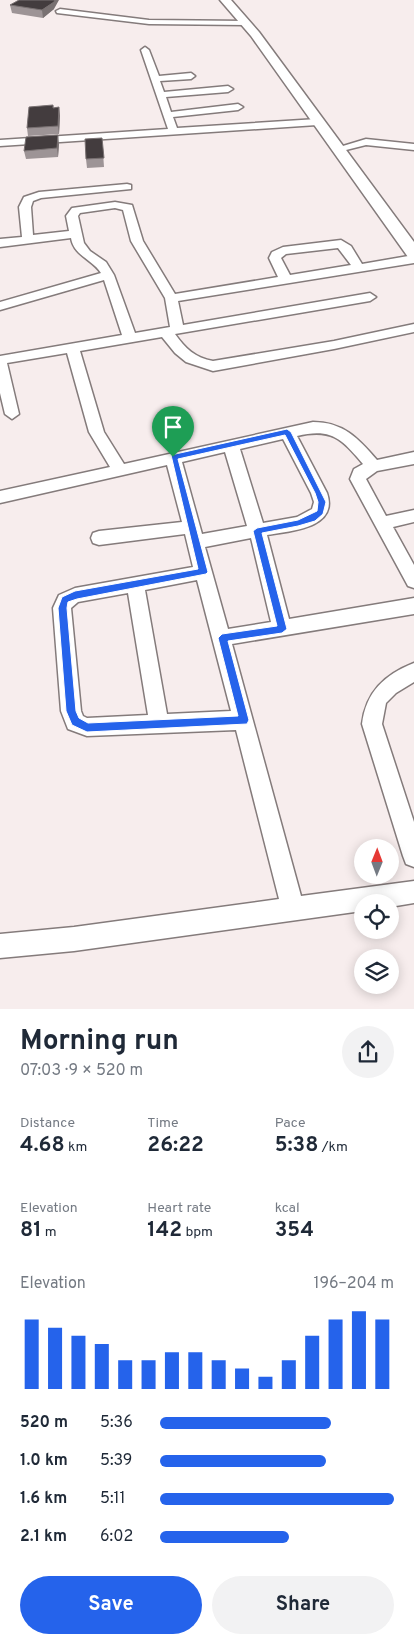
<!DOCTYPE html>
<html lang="en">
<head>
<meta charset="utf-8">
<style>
  :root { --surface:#fff; --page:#f2f2f3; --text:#1f2937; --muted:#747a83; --accent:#2563eb }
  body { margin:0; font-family:Overpass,sans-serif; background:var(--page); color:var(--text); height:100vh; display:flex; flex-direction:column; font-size:19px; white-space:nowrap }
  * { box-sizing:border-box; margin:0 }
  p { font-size:16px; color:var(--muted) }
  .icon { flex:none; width:28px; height:28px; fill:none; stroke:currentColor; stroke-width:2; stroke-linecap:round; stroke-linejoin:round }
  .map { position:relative; height:1009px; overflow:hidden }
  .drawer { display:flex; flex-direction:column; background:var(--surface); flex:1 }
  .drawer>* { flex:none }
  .needle { width:32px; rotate:1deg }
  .controls { position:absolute; left:354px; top:839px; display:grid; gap:10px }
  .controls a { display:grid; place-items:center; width:45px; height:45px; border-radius:50%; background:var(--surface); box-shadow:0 2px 12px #0003; font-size:25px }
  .pin { position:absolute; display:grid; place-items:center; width:42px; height:42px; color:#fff; margin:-51px -21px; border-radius:50% 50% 50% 0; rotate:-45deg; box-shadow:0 0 5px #0007 }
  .pin .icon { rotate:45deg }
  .round { display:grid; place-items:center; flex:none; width:52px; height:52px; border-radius:26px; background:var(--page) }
  .head { display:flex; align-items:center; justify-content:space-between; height:85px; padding:0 20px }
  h1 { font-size:28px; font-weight:700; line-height:38px }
  .stats { display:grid; grid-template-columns:repeat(3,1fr); gap:8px; height:85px; padding:5px 20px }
  .stats div { display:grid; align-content:center }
  .stats b { font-size:21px; font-weight:700 }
  .stats small { font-size:14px; font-weight:400 }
  .stats p { font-size:14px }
  .chart { height:140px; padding:10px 20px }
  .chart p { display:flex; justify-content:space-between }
  .chart svg { width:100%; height:90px; margin-top:5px; stroke:var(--accent); stroke-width:6 }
  .primary-button { display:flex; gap:10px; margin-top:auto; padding:10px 20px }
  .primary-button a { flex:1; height:58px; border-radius:30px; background:var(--accent); color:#fff; font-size:20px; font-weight:700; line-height:58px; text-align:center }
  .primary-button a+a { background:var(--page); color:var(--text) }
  ul { padding:0 20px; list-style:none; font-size:16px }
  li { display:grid; grid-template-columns:80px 60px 1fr; align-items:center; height:38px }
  li i { height:12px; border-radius:6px; background:var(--accent) }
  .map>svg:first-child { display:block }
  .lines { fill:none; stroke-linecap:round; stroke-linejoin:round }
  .street-casing { stroke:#847b7b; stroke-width:3 }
  .secondary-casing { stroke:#847b7b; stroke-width:3 }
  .street { fill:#fff; fill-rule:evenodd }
  .secondary { fill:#fff; fill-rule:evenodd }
  .wall { fill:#9d9496 }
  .shaded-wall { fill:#797172 }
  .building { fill:#433c3e; stroke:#797172 }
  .route { fill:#2563eb; stroke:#fff; fill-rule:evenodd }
</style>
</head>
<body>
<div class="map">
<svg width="414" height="1009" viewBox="0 0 414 1009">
  <rect width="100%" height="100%" fill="#f7eded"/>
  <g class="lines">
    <defs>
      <path id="street" d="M60,9L149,20L246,21L250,23L246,25L149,24L57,13L56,11Z
        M145,47L149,50L159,76L191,73L195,76L191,79L160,81L164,92L228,86L233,89L228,92L166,97L171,112L238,104L243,107L238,110L173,117L177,128L317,119L322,122L317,125L0,146V140L168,129L141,50Z
        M366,139L414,144V150L366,145L338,152L333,149Z
        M127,184L131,185V189L41,198L33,201L31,207L33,235L69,231L66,216L72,208L115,202L132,205L143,241L175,294L278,277L269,258L272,252L283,247L341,240L351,246L362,264L414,255V263L178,301L183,325L370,293L376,297L370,301L175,334C185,348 195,358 213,361L334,341L414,324V332L334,349L213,371L186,362L175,353L162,337L80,351L104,432L124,464L313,422C343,422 358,438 377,460L414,452V464L377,471L366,479L386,516L414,510V522L393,527L414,565V588L408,586L350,479L354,469L363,464C341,438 331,428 297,436L327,493C339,528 291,531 267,535L289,619L414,598V614L232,644L301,896L414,881V903L390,907V902H362V911L74,951L0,958V934L74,927L279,899L236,730L87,736L68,729L61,711L53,608L59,595L75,588L193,567L185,534L99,545L93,543L91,538L93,533L99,531L182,522L167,465L0,503V491L110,467L89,432L67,353L7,363L19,414L12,419L5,414L0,393V356L122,335L104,280L0,310V302L101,273C92,259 74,256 71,238L0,247V239L22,237L19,207L24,197L39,192ZM115,208L123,210L131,241L165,298L170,327L135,333L114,275L106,262L90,251L84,243L78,216L80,213ZM338,248L351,265L290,275L281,258L286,254ZM283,439L311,493L314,502L312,509L297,517L263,523L240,449ZM225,452L247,526L202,534L182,462ZM251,538L271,622L228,629L205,547ZM197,580L231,711L167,714L145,590ZM128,593L148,715L87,718L83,716L81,711L71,608L78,602Z
        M414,663V682L396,693L386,703L382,724L414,822V867L406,864L403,856L362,724C366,692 384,675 414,663Z"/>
      <path id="secondary" d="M220,0H231L259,32L414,242V258L408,257L251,36Z"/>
    </defs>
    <!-- street casing -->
    <use href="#street" class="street-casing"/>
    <!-- secondary casing -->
    <use href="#secondary" class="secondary-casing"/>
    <!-- street -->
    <use href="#street" class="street"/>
    <!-- secondary -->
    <use href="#secondary" class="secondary"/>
  </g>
  <!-- wall -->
  <path class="wall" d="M10,5L54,9L43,18L12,13Z
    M53,105L54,108L59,107L60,116L59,134L28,136L27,128Z
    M102,138L104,167L87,168L86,159Z
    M59,144L58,157L26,159L24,151Z"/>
  <!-- shaded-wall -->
  <path class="shaded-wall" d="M55,0H59L54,9L43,18L42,10Z
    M59,107L60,116L59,134L58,126Z
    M58,135L59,144L58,157L57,148Z"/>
  <!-- building -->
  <path class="building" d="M19,0H55L54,2L42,10L10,5Z
    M53,105V108L59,107L58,126L27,128L29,107Z
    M58,135L57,148L24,151L26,137Z
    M102,138L104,158L86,159L85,139Z"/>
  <!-- route -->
  <path class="route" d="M287,429L291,432L326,502L323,514L315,521L298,526L262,533L287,629L282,633L228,641L249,720L247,724L87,732L72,725L66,711L58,608L62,597L75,591L198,569L171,455ZM285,435L315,493L318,502L317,511L298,520L257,528L253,531L277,626L222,634L218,638L238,716L88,723L79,718L76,711L67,608L68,602L77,599L206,574L208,572L178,459Z"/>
</svg>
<div class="controls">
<a><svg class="needle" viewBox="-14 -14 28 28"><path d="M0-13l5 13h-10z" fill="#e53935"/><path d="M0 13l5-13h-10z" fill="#747a83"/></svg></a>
<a><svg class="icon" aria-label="locate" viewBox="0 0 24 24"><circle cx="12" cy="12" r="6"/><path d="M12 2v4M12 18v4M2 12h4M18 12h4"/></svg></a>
<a><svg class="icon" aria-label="layers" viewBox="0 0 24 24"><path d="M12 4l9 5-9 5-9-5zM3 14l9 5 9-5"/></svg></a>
</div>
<div class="pin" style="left:173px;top:457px;background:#1e9e55"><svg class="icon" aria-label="arrive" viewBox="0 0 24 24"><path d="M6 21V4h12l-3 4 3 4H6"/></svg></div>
</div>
<section class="drawer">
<div class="head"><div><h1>Morning run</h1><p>07:03 · 9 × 520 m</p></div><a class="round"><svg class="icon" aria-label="share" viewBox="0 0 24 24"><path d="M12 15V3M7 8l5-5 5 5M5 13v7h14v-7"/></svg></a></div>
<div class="stats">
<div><p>Distance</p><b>4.68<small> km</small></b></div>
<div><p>Time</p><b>26:22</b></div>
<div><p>Pace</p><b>5:38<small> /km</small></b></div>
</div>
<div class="stats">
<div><p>Elevation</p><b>81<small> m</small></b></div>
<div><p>Heart rate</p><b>142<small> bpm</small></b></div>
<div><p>kcal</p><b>354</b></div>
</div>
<div class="chart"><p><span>Elevation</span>196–204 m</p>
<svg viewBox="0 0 160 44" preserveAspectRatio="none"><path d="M5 44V10M15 44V14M25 44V18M35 44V22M45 44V30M55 44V30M65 44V26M75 44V26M85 44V30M95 44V34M105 44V38M115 44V30M125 44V18M135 44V10M145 44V6M155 44V10"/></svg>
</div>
<ul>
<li><b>520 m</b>5:36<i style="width:73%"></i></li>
<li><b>1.0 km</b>5:39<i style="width:71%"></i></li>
<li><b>1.6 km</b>5:11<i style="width:100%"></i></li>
<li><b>2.1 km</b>6:02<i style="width:55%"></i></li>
</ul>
<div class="primary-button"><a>Save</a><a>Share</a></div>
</section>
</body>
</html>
